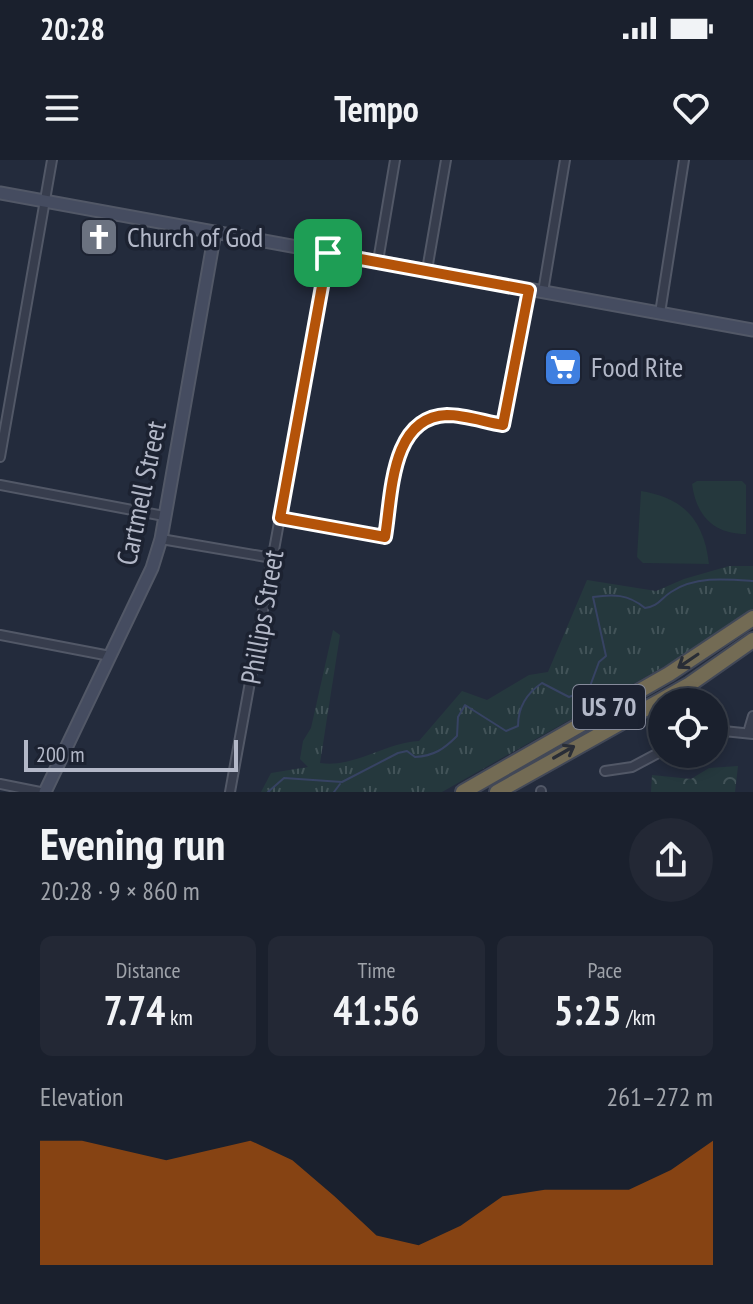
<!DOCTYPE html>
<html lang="en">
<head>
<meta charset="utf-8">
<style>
  :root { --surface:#1a202d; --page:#232835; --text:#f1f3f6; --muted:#9fa3aa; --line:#383e49; --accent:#b45309 }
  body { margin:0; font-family:"PT Sans Narrow",sans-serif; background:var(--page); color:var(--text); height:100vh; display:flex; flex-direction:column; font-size:30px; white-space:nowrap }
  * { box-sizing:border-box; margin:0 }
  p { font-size:26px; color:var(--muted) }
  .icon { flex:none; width:44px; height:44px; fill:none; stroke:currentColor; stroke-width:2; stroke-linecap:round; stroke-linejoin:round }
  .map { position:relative; height:632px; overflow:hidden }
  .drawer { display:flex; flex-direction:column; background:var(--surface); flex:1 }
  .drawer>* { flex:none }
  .buttons { position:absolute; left:648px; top:528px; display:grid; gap:16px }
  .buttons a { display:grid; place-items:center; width:80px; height:80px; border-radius:50%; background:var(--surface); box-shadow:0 4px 12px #0003,0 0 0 2px var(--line); font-size:40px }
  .scale { position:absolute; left:24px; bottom:20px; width:214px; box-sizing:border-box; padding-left:8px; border:4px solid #b3b8c8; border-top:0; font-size:22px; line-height:28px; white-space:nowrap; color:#b3b8c8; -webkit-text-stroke:6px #1c2231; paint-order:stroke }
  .pin { position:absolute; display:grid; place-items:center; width:68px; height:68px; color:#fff; margin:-34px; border-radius:16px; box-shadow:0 4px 12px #0006 }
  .round { display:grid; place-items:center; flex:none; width:84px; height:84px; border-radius:42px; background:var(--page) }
  .overview { display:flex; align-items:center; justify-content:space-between; height:136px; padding:0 40px }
  h1 { font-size:44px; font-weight:700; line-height:60px }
  .figures { display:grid; grid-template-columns:repeat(3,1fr); gap:12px; height:136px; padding:8px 40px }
  .figures div { display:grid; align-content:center; border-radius:12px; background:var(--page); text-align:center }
  .figures b { font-size:40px; font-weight:700 }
  .figures small { font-size:22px; font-weight:400 }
  .figures p { font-size:22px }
  .chart { height:224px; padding:16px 40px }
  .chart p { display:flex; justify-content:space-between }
  .chart svg { width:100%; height:144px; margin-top:8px; fill:var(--accent); opacity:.7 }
  .status { display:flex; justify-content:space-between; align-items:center; height:56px; padding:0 40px; background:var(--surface); direction:ltr }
  .status svg { height:22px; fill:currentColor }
  header { display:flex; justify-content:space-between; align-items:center; height:104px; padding:0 40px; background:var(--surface); font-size:36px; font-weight:700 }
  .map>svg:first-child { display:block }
  .grass { fill:url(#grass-tufts) }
  .forest { fill:url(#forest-crowns) }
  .pitch { fill:#25383d }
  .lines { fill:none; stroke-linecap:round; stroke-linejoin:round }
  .stream { stroke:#374363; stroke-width:2 }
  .street-casing { stroke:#525867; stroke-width:12 }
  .secondary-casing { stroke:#525867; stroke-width:15 }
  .highway-casing { stroke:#424857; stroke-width:18 }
  .street { stroke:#373d4d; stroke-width:8 }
  .secondary { stroke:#454c60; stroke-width:11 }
  .highway { stroke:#736b54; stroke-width:14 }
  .oneway { stroke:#292d36 }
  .route-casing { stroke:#fff; stroke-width:16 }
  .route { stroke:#b45309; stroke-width:10 }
  .labels { text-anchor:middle; stroke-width:7; stroke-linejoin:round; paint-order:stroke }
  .shield { fill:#1c2231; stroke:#868b9b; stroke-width:2 }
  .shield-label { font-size:26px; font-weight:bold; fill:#b3b8c8 }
  .poi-label { font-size:28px; fill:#b3b8c8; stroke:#1c2231; text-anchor:start }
  .street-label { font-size:28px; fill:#b3b8c8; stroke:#1c2231 }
</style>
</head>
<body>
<div class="status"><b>20:28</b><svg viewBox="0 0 49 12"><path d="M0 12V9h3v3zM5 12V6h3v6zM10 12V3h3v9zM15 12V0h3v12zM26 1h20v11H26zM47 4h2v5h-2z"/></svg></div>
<header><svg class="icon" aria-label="menu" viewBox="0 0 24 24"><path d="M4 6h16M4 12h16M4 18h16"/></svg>Tempo<svg class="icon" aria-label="heart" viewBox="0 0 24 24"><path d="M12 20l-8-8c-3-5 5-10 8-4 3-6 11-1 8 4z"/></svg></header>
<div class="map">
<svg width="753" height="632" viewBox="0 0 753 632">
  <defs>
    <pattern id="grass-tufts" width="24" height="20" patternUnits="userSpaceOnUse" patternTransform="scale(2)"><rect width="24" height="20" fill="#25383d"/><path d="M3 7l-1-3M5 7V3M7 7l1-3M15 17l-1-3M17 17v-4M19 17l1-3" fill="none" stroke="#425358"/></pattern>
    <pattern id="forest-crowns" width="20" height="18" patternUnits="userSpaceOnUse" patternTransform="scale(2)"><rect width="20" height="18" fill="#25383d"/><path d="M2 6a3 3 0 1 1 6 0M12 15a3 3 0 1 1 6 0" fill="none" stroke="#425358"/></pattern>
  </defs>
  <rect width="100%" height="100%" fill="#232b3c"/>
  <!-- grass -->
  <path class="grass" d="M729,406H753V449L686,494L442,632H261L271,613L308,607L300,599L303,581L311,568L333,470L340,475L320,603C355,608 384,583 419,581L462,531L487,540L529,515L548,512L587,420L656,431L684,419Z"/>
  <!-- forest -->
  <path class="forest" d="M738,606L735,632H651L652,615L691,619L709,608Z"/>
  <!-- pitch -->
  <path class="pitch" d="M697,321H742L746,325V374C713,374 696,355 692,324Z
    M641,331C684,338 704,360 709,404L643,403L637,397Z"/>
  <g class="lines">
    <!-- stream -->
    <path class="stream" d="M268,632L284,618L342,622L398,593L407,591L415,597C434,596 444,589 457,576L458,557L465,545L506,571L518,566C518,548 527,533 542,523L569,537L589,529L599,502L606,496L593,437C613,434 628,434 645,448C659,446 660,439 671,432C695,416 726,419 753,421
      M334,632L340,624"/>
    <defs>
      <path id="street" d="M378,101L395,0
        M427,110L446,0
        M543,132L565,0
        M660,153L684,0
        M0,297L52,0
        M0,325L164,356
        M280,358L385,377C392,336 390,257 447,255C465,254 485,262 503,265L529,130
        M161,379L272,398
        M0,475L110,496
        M714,570L753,574
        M748,573L753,556
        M605,611L632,607L662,591
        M0,624L40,632
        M230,632L328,93
        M541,632V631"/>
      <path id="secondary" d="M0,33L753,170
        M45,632L152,408L161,379L215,72"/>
      <path id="highway" d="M463,632L669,514L753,458
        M497,632L690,524L753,480"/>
    </defs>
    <!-- street casing -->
    <use href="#street" class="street-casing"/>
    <!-- secondary casing -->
    <use href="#secondary" class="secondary-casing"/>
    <!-- highway casing -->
    <use href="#highway" class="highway-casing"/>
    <!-- street -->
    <use href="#street" class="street"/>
    <!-- secondary -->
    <use href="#secondary" class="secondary"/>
    <!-- highway -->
    <use href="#highway" class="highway"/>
  </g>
  <!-- one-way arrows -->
  <defs><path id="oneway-shaft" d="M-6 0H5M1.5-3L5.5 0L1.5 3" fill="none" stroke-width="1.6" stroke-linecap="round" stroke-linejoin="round" transform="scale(2)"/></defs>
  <g class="oneway">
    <use href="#oneway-shaft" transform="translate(688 501) rotate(146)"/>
    <use href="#oneway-shaft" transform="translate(564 592) rotate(-30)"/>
  </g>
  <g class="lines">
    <defs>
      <path id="route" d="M328,93L529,130L503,265C485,262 465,255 447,255C390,257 392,336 385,377L280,358Z"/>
    </defs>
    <!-- route casing -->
    <use href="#route" class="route-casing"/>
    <!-- route -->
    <use href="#route" class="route"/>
  </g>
  <!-- icons -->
  <defs>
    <symbol id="church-square" viewBox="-11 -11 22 22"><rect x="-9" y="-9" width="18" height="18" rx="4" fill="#6b7280" stroke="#1c2231"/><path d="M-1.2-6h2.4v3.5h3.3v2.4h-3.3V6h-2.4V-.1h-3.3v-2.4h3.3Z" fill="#fff"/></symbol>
    <symbol id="supermarket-square" viewBox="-11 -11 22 22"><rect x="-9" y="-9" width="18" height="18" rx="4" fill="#3f7fe0" stroke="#1c2231"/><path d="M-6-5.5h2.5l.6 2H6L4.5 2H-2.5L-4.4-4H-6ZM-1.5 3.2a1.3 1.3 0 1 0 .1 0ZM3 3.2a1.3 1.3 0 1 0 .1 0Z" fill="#fff"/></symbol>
  </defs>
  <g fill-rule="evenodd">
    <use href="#church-square" x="77" y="55" width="44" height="44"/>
    <use href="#supermarket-square" x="541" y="185" width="44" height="44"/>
  </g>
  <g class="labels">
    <!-- shield labels -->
    <rect class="shield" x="573" y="525" width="72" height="44" rx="6"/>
    <g class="shield-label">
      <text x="609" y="556">US 70</text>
    </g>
    <!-- poi labels -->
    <g class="poi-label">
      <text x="127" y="87">Church of God</text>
      <text x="591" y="217">Food Rite</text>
    </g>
    <!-- street labels -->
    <g class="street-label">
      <text transform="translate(141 333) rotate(-78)" y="10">Cartmell Street</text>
      <text transform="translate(262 457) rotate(-80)" y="10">Phillips Street</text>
    </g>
  </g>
</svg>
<div class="buttons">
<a><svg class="icon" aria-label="locate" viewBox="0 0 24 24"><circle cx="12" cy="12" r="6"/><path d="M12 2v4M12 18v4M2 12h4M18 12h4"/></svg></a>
</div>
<div class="scale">200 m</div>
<div class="pin" style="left:328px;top:93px;background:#1e9e55"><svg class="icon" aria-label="arrive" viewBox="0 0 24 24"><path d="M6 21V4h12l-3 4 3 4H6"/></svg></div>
</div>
<section class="drawer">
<div class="overview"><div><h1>Evening run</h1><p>20:28 · 9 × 860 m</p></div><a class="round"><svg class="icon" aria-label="share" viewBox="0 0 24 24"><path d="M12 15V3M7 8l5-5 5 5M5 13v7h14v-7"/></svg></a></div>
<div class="figures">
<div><p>Distance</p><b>7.74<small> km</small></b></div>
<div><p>Time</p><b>41:56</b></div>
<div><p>Pace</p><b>5:25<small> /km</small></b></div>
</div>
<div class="chart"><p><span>Elevation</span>261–272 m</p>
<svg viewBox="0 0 160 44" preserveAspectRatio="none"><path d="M0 44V6L10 6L20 9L30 12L40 9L50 6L60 12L70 23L80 35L90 38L100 32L110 23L120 21L130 21L140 21L150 15L160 6V44z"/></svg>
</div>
</section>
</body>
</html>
